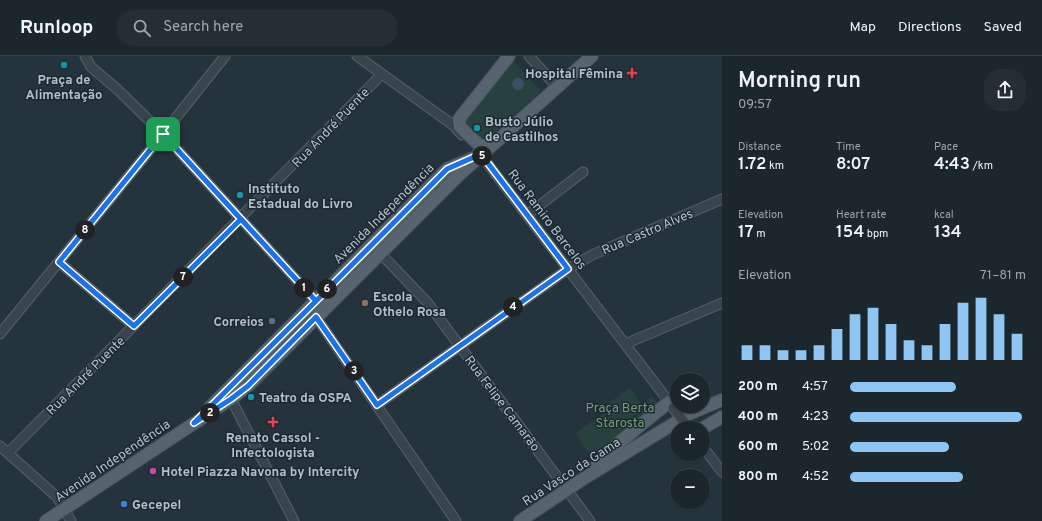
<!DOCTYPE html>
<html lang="en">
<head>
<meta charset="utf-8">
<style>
  :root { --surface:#1c262d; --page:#252e35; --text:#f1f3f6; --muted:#a0a5aa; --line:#3a4349; --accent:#8ec5f3 }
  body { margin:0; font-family:Overpass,sans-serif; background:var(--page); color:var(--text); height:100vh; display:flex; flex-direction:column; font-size:15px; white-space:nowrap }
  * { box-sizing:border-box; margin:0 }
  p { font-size:13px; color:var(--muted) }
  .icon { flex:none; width:22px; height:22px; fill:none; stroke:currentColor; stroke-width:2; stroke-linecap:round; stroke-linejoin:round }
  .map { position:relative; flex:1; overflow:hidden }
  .side { display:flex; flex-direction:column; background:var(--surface); width:320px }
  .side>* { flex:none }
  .tools { position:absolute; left:670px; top:317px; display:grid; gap:8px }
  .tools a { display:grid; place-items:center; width:40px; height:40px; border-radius:50%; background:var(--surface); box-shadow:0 1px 3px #0004,0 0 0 1px var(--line); font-size:20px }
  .pin { position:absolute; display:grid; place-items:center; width:34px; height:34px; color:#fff; margin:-17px; border-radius:8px; box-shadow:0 2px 6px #0006 }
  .km { position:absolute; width:20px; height:20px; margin:-10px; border-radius:50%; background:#222; color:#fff; font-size:11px; line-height:20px; text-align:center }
  .round { display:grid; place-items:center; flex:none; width:42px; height:42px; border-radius:16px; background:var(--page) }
  .summary { display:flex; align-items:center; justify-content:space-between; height:68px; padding:0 16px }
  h1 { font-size:22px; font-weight:600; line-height:30px }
  .stats { display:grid; grid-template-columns:repeat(3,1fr); gap:6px; height:68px; padding:4px 16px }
  .stats div { display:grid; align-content:center }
  .stats b { font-size:17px; font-weight:600 }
  .stats small { font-size:11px; font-weight:400 }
  .stats p { font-size:11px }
  .chart { height:112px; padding:8px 16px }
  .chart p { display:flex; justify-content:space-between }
  .chart svg { width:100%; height:72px; margin-top:4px; stroke:var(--accent); stroke-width:6 }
  ul { padding:0 16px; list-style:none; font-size:13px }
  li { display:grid; grid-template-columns:64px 48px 1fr; align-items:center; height:30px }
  li i { height:10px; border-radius:5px; background:var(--accent) }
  header { display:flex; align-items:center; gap:24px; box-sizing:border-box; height:56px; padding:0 20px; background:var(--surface); border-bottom:1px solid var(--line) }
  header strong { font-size:19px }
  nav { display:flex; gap:22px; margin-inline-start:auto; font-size:14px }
  .search { width:280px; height:36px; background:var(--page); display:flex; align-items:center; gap:10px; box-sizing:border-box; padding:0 14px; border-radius:16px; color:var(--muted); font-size:15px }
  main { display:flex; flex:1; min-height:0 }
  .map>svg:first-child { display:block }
  .green { fill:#28403e }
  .water { fill:#395163 }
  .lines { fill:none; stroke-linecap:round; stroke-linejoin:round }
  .minor-casing { stroke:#57626b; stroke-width:11 }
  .major-casing { stroke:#455059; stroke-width:14 }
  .minor { stroke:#39444d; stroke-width:9 }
  .major { stroke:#57636d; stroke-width:12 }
  .minor-bridge-casing { stroke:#57626b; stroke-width:11; stroke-linecap:butt }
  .minor-bridge { stroke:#39444d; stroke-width:9 }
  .route-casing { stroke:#fff; stroke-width:8 }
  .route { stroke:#1a73e8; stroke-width:5 }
  .culture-dot { fill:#0f9aa8; stroke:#1e2932; stroke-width:1.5 }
  .health-dot { fill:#e0444e; stroke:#1e2932; stroke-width:1.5 }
  .education-dot { fill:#8d6e63; stroke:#1e2932; stroke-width:1.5 }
  .service-dot { fill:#5c6f8a; stroke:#1e2932; stroke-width:1.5 }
  .hotel-dot { fill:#d1479c; stroke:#1e2932; stroke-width:1.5 }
  .shop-dot { fill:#3f7fe0; stroke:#1e2932; stroke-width:1.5 }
  .labels { text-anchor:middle; stroke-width:3; stroke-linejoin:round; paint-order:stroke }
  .poi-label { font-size:13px; font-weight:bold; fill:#b4bfc8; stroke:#1e2932; text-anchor:start }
  .street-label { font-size:13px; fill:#b4bfc8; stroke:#1e2932 }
  .park-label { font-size:13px; fill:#739d77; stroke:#1e2932 }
</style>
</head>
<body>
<header>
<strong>Runloop</strong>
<div class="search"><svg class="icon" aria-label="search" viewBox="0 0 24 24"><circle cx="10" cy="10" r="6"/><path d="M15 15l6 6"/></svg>Search here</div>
<nav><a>Map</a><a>Directions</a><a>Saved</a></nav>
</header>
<main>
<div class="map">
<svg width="722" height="465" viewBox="0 0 722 465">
  <rect width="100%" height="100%" fill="#25333c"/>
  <!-- green -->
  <path class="green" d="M511,3L541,35L488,85L480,86L464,69V61Z
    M630,332L641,348L652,340L657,347L593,403L575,377L603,358L600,353Z"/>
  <!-- water -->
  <path class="water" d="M512 28a6 6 0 1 1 12 0a6 6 0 1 1-12 0Z"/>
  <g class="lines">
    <defs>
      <path id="minor" d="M85,0L91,11L117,33L163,78L316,245
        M357,0L453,69L462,79
        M529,0L557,31
        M478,95L673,351
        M527,159L583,116
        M380,197L427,246L590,465
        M59,206L134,270
        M316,261L456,465
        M0,278L163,78L225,0
        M625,288L722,247
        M231,343L294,465
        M377,349L568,213L592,199L722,143
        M0,390L57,441L71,465
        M703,391L722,416
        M8,397L382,18"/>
      <path id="major" d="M491,89L483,90L478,88L460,71L459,63L509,0
        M210,351L447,113L473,102
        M703,372L722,361
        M596,410L621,385L669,346
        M46,465L231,343L248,330L459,119L592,0
        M520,465L583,423L691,357L722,344"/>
    </defs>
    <!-- minor casing -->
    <use href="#minor" class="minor-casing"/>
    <!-- major casing -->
    <use href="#major" class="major-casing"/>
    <!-- minor -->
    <use href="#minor" class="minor"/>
    <!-- major -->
    <use href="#major" class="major"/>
    <defs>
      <path id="minor-bridge" d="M673,352L689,372"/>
    </defs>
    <!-- minor-bridge casing -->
    <use href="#minor-bridge" class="minor-bridge-casing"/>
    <!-- minor-bridge -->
    <use href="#minor-bridge" class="minor-bridge"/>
  </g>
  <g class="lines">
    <defs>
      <path id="route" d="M163,78L316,245L194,367L231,343L248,330L316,261L377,349L568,213L481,98L447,113L316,245L241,163L134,270L59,206L163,78"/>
    </defs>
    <!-- route casing -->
    <use href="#route" class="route-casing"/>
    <!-- route -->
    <use href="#route" class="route"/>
  </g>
  <!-- markers -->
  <g class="culture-dot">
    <circle cx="64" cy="9" r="4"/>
    <circle cx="477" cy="72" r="4"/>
    <circle cx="240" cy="139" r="4"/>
    <circle cx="251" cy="341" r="4"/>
  </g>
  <g class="health-dot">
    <path d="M630 11h4v4h4v4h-4v4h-4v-4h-4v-4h4z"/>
    <path d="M271 360h4v4h4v4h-4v4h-4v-4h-4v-4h4z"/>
  </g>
  <circle class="education-dot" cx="365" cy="247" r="4"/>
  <circle class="service-dot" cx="272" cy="265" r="4"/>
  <circle class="hotel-dot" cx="153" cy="415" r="4"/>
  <circle class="shop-dot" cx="124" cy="448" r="4"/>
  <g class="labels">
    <!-- poi labels -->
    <g class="poi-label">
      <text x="623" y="22" text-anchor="end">Hospital Fêmina</text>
      <text x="64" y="28" text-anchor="middle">Praça de<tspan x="64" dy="15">Alimentação</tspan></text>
      <text x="485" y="70">Busto Júlio<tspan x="485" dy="15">de Castilhos</tspan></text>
      <text x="248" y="137">Instituto<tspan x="248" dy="15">Estadual do Livro</tspan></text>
      <text x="373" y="245">Escola<tspan x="373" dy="15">Othelo Rosa</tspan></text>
      <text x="264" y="270" text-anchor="end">Correios</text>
      <text x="259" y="346">Teatro da OSPA</text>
      <text x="273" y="386" text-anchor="middle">Renato Cassol -<tspan x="273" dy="15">Infectologista</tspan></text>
      <text x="161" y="420">Hotel Piazza Navona by Intercity</text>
      <text x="132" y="453">Gecepel</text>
    </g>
    <!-- street labels -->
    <g class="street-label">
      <text transform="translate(330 71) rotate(-46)" y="5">Rua André Puente</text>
      <text transform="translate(383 157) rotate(-45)" y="5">Avenida Independência</text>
      <text transform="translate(548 163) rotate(53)" y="5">Rua Ramiro Barcelos</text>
      <text transform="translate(647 175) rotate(-23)" y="5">Rua Castro Alves</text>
      <text transform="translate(85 319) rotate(-45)" y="5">Rua André Puente</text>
      <text transform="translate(503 347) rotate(53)" y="5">Rua Felipe Camarão</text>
      <text transform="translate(112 404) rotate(-34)" y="5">Avenida Independência</text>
      <text transform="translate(571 415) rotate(-33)" y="5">Rua Vasco da Gama</text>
    </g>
    <!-- park labels -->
    <g class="park-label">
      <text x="620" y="356">Praça Berta<tspan x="620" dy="15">Starosta</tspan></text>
    </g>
  </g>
</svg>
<div class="tools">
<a><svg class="icon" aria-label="layers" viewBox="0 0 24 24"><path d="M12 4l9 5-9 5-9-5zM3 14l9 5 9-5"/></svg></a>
<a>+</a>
<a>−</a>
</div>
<div class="pin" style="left:163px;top:78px;background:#1e9e55"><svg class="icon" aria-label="arrive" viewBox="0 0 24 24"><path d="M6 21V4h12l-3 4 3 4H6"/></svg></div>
<b class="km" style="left:304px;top:232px">1</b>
<b class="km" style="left:210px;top:357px">2</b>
<b class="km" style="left:354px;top:315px">3</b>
<b class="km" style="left:513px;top:251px">4</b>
<b class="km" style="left:482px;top:100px">5</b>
<b class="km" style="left:327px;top:233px">6</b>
<b class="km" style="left:183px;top:221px">7</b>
<b class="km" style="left:85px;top:174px">8</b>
</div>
<section class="side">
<div class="summary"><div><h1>Morning run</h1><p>09:57</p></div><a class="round"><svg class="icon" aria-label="share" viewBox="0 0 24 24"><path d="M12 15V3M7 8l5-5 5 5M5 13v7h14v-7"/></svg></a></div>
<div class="stats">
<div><p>Distance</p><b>1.72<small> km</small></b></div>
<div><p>Time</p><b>8:07</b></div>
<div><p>Pace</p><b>4:43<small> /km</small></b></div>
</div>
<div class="stats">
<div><p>Elevation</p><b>17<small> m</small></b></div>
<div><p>Heart rate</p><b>154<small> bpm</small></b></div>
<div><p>kcal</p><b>134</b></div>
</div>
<div class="chart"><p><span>Elevation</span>71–81 m</p>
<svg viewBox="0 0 160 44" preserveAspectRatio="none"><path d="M5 44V35M15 44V35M25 44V38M35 44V38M45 44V35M55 44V25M65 44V16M75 44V12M85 44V22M95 44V32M105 44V35M115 44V22M125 44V9M135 44V6M145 44V16M155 44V28"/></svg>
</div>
<ul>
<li><b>200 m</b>4:57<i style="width:60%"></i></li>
<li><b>400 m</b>4:23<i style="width:98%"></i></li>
<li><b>600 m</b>5:02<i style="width:56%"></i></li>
<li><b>800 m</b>4:52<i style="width:64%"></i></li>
</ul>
</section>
</main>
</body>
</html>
